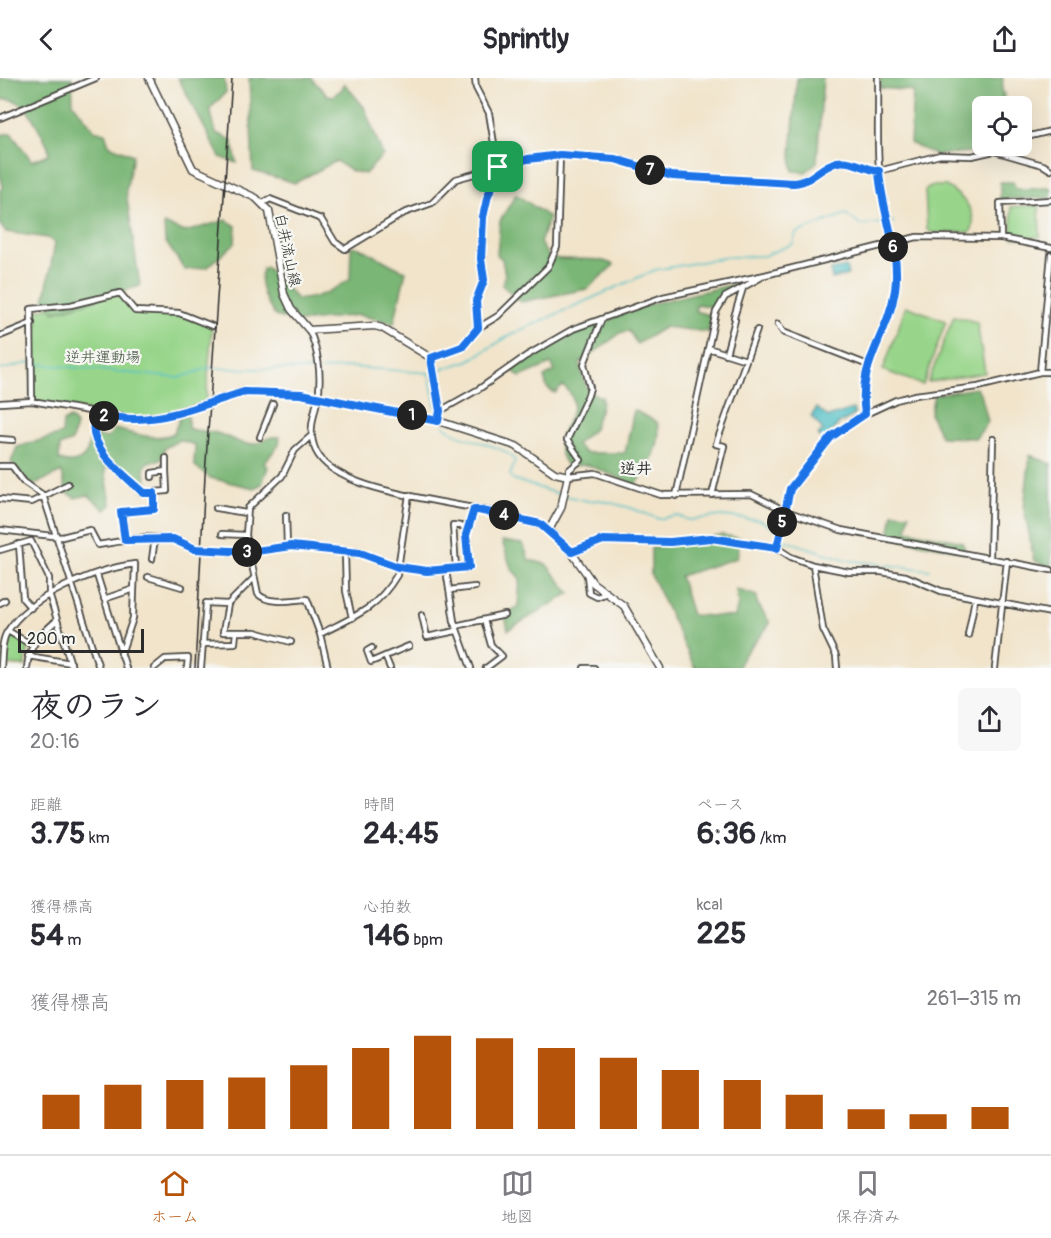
<!DOCTYPE html>
<html lang="ja">
<head>
<meta charset="utf-8">
<style>
  :root { --surface:#fff; --page:#f7f7f7; --text:#2b2b33; --muted:#7c7c81; --line:#e1e1e2; --accent:#b45309 }
  body { margin:0; font-family:Pangolin,"Klee One",sans-serif; background:var(--page); color:var(--text); height:100vh; display:flex; flex-direction:column; font-size:22px; white-space:nowrap }
  * { box-sizing:border-box; margin:0 }
  p { font-size:20px; color:var(--muted) }
  .icon { flex:none; width:33px; height:33px; fill:none; stroke:currentColor; stroke-width:2; stroke-linecap:round; stroke-linejoin:round }
  .map { position:relative; height:590px; overflow:hidden }
  .side { display:flex; flex-direction:column; background:var(--surface); flex:1 }
  .side>* { flex:none }
  .fabs { position:absolute; left:972px; top:18px; display:grid; gap:12px }
  .fabs a { display:grid; place-items:center; width:60px; height:60px; border-radius:9px; background:var(--surface); box-shadow:0 6px 24px #0002; font-size:30px }
  .scale { position:absolute; left:18px; bottom:15px; width:126px; box-sizing:border-box; padding-left:6px; border:3px solid #2b2b2b; border-top:0; font-size:16px; line-height:21px; white-space:nowrap; color:#2b2b2b; -webkit-text-stroke:4px #f6f6f2; paint-order:stroke }
  .pin { position:absolute; display:grid; place-items:center; width:51px; height:51px; color:#fff; margin:-26px; border-radius:12px; box-shadow:0 3px 9px #0006 }
  .km { position:absolute; width:30px; height:30px; margin:-15px; border-radius:50%; background:#222; color:#fff; font-size:16px; line-height:30px; text-align:center }
  .round { display:grid; place-items:center; flex:none; width:63px; height:63px; border-radius:9px; background:var(--page) }
  .overview { display:flex; align-items:center; justify-content:space-between; height:102px; padding:0 30px }
  h1 { font-size:33px; font-weight:800; line-height:45px }
  .metrics { display:grid; grid-template-columns:repeat(3,1fr); gap:9px; height:102px; padding:6px 30px }
  .metrics div { display:grid; align-content:center }
  .metrics b { font-size:30px; font-weight:800 }
  .metrics small { font-size:16px; font-weight:400 }
  .metrics p { font-size:16px }
  .chart { height:168px; padding:12px 30px }
  .chart p { display:flex; justify-content:space-between }
  .chart svg { width:100%; height:108px; margin-top:6px; stroke:var(--accent); stroke-width:6 }
  header { display:flex; justify-content:space-between; align-items:center; height:78px; padding:0 30px; background:var(--surface); font-size:27px; font-weight:800 }
  .dock { display:flex; justify-content:space-around; align-items:center; height:84px; border-top:2px solid var(--line); background:var(--surface); font-size:16px; color:var(--muted) }
  .dock a { display:grid; justify-items:center; gap:3px }
  .dock .selected { color:var(--accent) }
  .map>svg:first-child { display:block }
  .green { fill:#98d58a; stroke:#62805a; stroke-width:1.5 }
  .forest { fill:#7ab676; stroke:#527050; stroke-width:1.5 }
  .water { fill:#52c0c6; stroke:#3e7678; stroke-width:1.5 }
  .lines { fill:none; stroke-linecap:round; stroke-linejoin:round }
  .stream { stroke:#52c0c6; stroke-width:1.5 }
  .minor-casing { stroke:#494743; stroke-width:8 }
  .major-casing { stroke:#494743; stroke-width:9 }
  .minor { stroke:#fff; stroke-width:4.5 }
  .major { stroke:#fff; stroke-width:6 }
  .rail { stroke:#2b2b2b; stroke-width:1.5 }
  .minor-bridge-casing { stroke:#494743; stroke-width:8; stroke-linecap:butt }
  .minor-bridge { stroke:#fff; stroke-width:4.5 }
  .route-casing { stroke:#fff; stroke-width:12 }
  .route { stroke:#1a73e8; stroke-width:8 }
  .labels { text-anchor:middle; stroke-width:4.5; stroke-linejoin:round; paint-order:stroke }
  .street-label { font-size:15px; fill:#2b2b2b; stroke:#f6f6f2 }
  .park-label { font-size:15px; fill:#465643; stroke:#f6f6f2 }
  .neighbourhood-label { font-size:16px; font-weight:bold; fill:#2b2b2b; stroke:#f6f6f2 }
</style>
</head>
<body>
<header><svg class="icon" aria-label="back" viewBox="0 0 24 24"><path d="M15 5l-7 7 7 7"/></svg>Sprintly<svg class="icon" aria-label="share" viewBox="0 0 24 24"><path d="M12 15V3M7 8l5-5 5 5M5 13v7h14v-7"/></svg></header>
<div class="map">
<svg width="1051" height="590" viewBox="0 0 1051 590">
  <rect width="100%" height="100%" fill="#f6f6f2"/>
  <filter id="ink" filterUnits="userSpaceOnUse"><feTurbulence type="fractalNoise" baseFrequency=".0167" numOctaves="2"/><feDisplacementMap in="SourceGraphic" scale="12" xChannelSelector="R" yChannelSelector="G"/><feConvolveMatrix kernelMatrix="1 2 1 2 8 2 1 2 1" color-interpolation-filters="sRGB"/></filter>
  <filter id="wash" filterUnits="userSpaceOnUse"><feTurbulence type="fractalNoise" baseFrequency=".008" numOctaves="4" result="noise"/><feDisplacementMap in="SourceGraphic" scale="24" xChannelSelector="R" yChannelSelector="G"/><feGaussianBlur stdDeviation="1.35" result="paint"/><feColorMatrix in="noise" values="0 0 0 0 0 0 0 0 0 0 0 0 0 0 0 0 0 1.4 0 .05"/><feComposite in="paint" operator="in"/></filter>
  <g filter="url(#wash)">
    <rect width="100%" height="100%" fill="#f1e4cb"/>
    <!-- green -->
    <path class="green" d="M981,13L1005,15L1002,28H982V68H994L993,72L971,76Z
      M933,108H946C962,118 979,133 971,154L932,155L927,151L925,112Z
      M1039,127L1040,159L1013,160L1011,129Z
      M116,215L139,234L179,235L212,248L206,325L165,337L135,341L32,323L33,233Z
      M906,228L946,243L923,307L883,292Z
      M954,238L977,244L985,295L928,304Z
      M9,555L29,567L25,588L4,587Z"/>
    <!-- forest -->
    <path class="forest" d="M0,0H72L73,25L94,52L105,55L109,67L133,77L126,113L140,208L55,234L44,224L55,165L48,160L6,154L0,147V113L3,109L0,95V57L11,55L32,83L49,76L48,68C36,48 27,16 0,22Z
      M178,0H224L226,14L210,31L216,55L232,62L237,85L220,79Z
      M249,0H311L327,17L333,18L342,11L344,5L364,29L383,77L365,96L351,93L336,83L295,105L253,93Z
      M797,0H823L817,84L806,94L793,93L791,77Z
      M880,0H1003L1001,28H982V45L974,46L975,71L992,68V72L935,77L910,65L913,13L880,10Z
      M1000,104H1013L1016,111L1051,110V120L1000,121Z
      M516,116L549,139L540,165L549,179C570,185 595,176 614,187L587,211L521,224L502,207L505,197L502,181L497,177L500,143Z
      M226,142L236,148L235,165L208,189L185,192L165,163L164,146L185,154Z
      M351,168C371,171 386,187 406,193L394,245L358,237L300,244L275,238C265,222 258,210 262,191L266,189L297,221C316,222 334,212 350,201Z
      M755,201L724,217L715,230L697,226L695,233L713,238L708,254L665,249L637,266L629,253L622,254L580,285C583,301 584,315 602,319C603,331 596,339 594,351L576,366L585,375H625L634,332L657,344C664,366 648,389 636,407L588,387L567,388C541,352 595,334 563,308L555,315L547,310L544,299L555,293L551,286L520,299L511,291L579,251L604,245L634,230Z
      M976,310L981,316L988,344L976,360L941,359L930,336L934,317Z
      M184,337H188V350C197,354 203,352 212,354C227,356 237,367 253,366C263,366 266,357 280,359L279,367L264,385L268,389L262,406L254,410L210,400L194,387L195,367L179,362L165,370L161,382L148,384L144,391L149,413H144L134,399L113,384L105,391L111,427L105,432L88,417L75,420L66,414L62,394L33,407L19,396L11,384L17,369L62,356L63,344L70,340L76,347L72,363L60,368L59,382C75,388 88,381 89,364L97,358L108,360L114,351C133,355 156,364 174,355L179,341Z
      M1030,377L1051,386V489L1034,483L1024,430Z
      M893,435L909,436L907,452L962,464L966,474L889,459Z
      M722,457L740,460L737,480L680,498L692,537L735,539L738,526L736,511L757,518V525L770,545C760,562 744,571 738,590H695L651,497V470Z
      M502,463L523,466L529,482L546,486L570,515L508,552L505,537L518,528L520,501L511,490Z"/>
    <!-- water -->
    <path class="water" d="M846,189L848,197L832,201L830,192Z
      M817,330L828,339L853,331L855,337L840,345L823,362L818,357L823,352L811,338Z"/>
    <g class="lines">
      <!-- stream -->
      <path class="stream" d="M0,292L28,285L179,300L208,290L316,292
        M321,292L349,289L430,295
        M435,293L468,283L512,256L655,192L728,179L763,178L793,166L796,155L846,136L860,147L894,144
        M429,296L436,329
        M443,347C463,366 502,363 515,383L510,397L512,401L561,417
        M566,418L588,423L600,422L631,430L659,441L676,437L689,442L722,438L760,442L780,454
        M781,461L847,482L930,492"/>
    </g>
  </g>
  <g filter="url(#ink)">
    <g class="lines">
      <defs>
        <path id="minor" d="M0,40L96,0
          M1022,60L1051,53
          M994,73L1043,87L1051,92
          M263,125L270,121L321,141L335,164L345,171L404,135L432,125L456,101L528,81L560,77L593,79L625,83L672,98L798,105L836,84L852,85L879,93L940,77L972,78L994,73L1003,68
          M1001,160L1000,125L1051,122
          M734,239L743,210
          M778,246L783,254L868,287
          M478,250L498,238L548,189L557,169L560,77
          M309,252C318,271 322,298 318,319C314,338 307,354 316,373C341,425 499,422 549,452
          M0,258L32,245
          M708,270L746,282
          M726,276L735,242
          M431,280L462,269L478,250L476,223L484,202L481,181L483,139L488,117L499,96L489,35L476,10L475,0
          M1040,294L1051,177
          M32,323L31,231L71,227L120,215L135,233L179,235L212,248
          M0,325L32,323L135,341L165,337L244,314H259L301,316L438,343
          M440,333L479,311L526,278L573,251L663,219L765,197L917,159L1001,160L1051,170
          M865,336C856,280 892,257 896,209C899,173 885,137 880,101C876,68 879,33 878,0
          M105,338L94,344C89,373 124,398 144,415L167,413L166,393L152,395V399
          M311,358L295,372L282,398L248,430L246,457L258,516C269,527 292,522 307,521L320,556L328,590
          M260,359L273,326
          M0,361L13,362
          M166,380V393
          M0,388H12L24,404L43,417L99,590
          M568,398L595,395L661,417L751,416L786,433L841,452L1051,492
          M568,398L569,392L581,382L567,362L588,317L590,310L584,286L601,243
          M712,417L724,368L716,366L757,252
          M676,418L716,234L725,219L760,200
          M0,421L32,424L68,406
          M216,430L246,435
          M286,437L287,468
          M0,452L62,459L90,452L98,467L146,459L173,461L198,472
          M222,456L246,457
          M125,462L121,434L154,431V415
          M19,466L23,521L31,530
          M777,470L790,411L832,359L855,341L896,322L915,317L978,309L1040,294H1051
          M0,472L31,463L49,500V516L72,590
          M206,472L249,474L291,468L359,475L398,489L427,493L469,489L466,457L474,431
          M345,474L346,513L352,540
          M572,475L603,462L670,464L711,460L777,470L791,479L813,487L849,494H881L906,498L941,513L1051,535
          M152,481L155,460
          M990,481L993,361
          M813,487L823,551L836,578L837,590
          M456,490L453,447L469,449
          M446,492L454,543L471,590
          M97,497L126,590
          M587,497L589,515L597,519L607,515
          M148,499L182,509
          M449,512L475,509
          M104,521L134,511
          M0,525L5,522
          M422,537L427,559L456,553
          M484,542L491,567L502,578L486,590
          M455,548L505,537
          M8,553L32,567
          M236,554H255L291,564
          M320,556C355,538 376,532 397,497L409,417
          M968,557L975,521
          M202,566L235,565L236,554H223L228,526L253,501
          M372,570L367,573L371,584L385,578L390,590
          M28,578L71,585
          M385,578L409,568
          M1,590C2,579 1,564 7,554C29,518 96,491 135,486L133,540L121,576
          M27,590C29,566 40,557 57,542
          M154,590L165,581L188,580L187,590
          M201,590L206,525L228,526
          M584,590H594
          M995,590L1007,483"/>
        <path id="major" d="M149,0L193,91L256,120L269,133L284,216L291,231L309,252L375,248L382,250L431,280L440,333L438,343L516,368L555,395L568,398L561,430L549,452L572,475L593,505L624,528L660,590"/>
      </defs>
      <!-- minor casing -->
      <use href="#minor" class="minor-casing"/>
      <!-- major casing -->
      <use href="#major" class="major-casing"/>
      <!-- minor -->
      <use href="#minor" class="minor"/>
      <!-- major -->
      <use href="#major" class="major"/>
      <!-- rail -->
      <path class="rail" d="M195,590L205,398L232,0"/>
      <defs>
        <path id="minor-bridge" d="M198,472H206"/>
      </defs>
      <!-- minor-bridge casing -->
      <use href="#minor-bridge" class="minor-bridge-casing"/>
      <!-- minor-bridge -->
      <use href="#minor-bridge" class="minor-bridge"/>
    </g>
  </g>
  <g class="lines" filter="url(#ink)">
    <defs>
      <path id="route" d="M560,77L615,81L672,98L793,105C810,105 821,88 837,84C851,81 865,91 879,93C881,132 901,172 895,212C888,259 857,284 865,336L831,359L790,411L777,470L711,460L670,464L603,462L572,474L540,446L474,431L466,457L469,489L427,493L398,489L360,475L291,468L249,474L195,471L173,461L125,462L121,434L154,431V415H144C125,397 89,373 94,344C107,334 120,342 135,341C172,341 210,324 244,314L301,316L438,343L440,333L431,280L462,269L478,250L476,223L484,202L481,181L483,139L488,117L499,96L498,89L528,81Z"/>
    </defs>
    <!-- route casing -->
    <use href="#route" class="route-casing"/>
    <!-- route -->
    <use href="#route" class="route"/>
  </g>
  <g class="labels">
    <!-- street labels -->
    <g class="street-label">
      <text transform="translate(288 172) rotate(78)" y="5">白井流山線</text>
    </g>
    <!-- park labels -->
    <g class="park-label">
      <text x="103" y="284">逆井運動場</text>
    </g>
    <!-- neighbourhood labels -->
    <g class="neighbourhood-label">
      <text x="636" y="396">逆井</text>
    </g>
  </g>
</svg>
<div class="fabs">
<a><svg class="icon" aria-label="locate" viewBox="0 0 24 24"><circle cx="12" cy="12" r="6"/><path d="M12 2v4M12 18v4M2 12h4M18 12h4"/></svg></a>
</div>
<div class="scale">200 m</div>
<div class="pin" style="left:498px;top:89px;background:#1e9e55"><svg class="icon" aria-label="arrive" viewBox="0 0 24 24"><path d="M6 21V4h12l-3 4 3 4H6"/></svg></div>
<b class="km" style="left:412px;top:337px">1</b>
<b class="km" style="left:104px;top:338px">2</b>
<b class="km" style="left:247px;top:474px">3</b>
<b class="km" style="left:504px;top:437px">4</b>
<b class="km" style="left:782px;top:444px">5</b>
<b class="km" style="left:893px;top:169px">6</b>
<b class="km" style="left:650px;top:92px">7</b>
</div>
<section class="side">
<div class="overview"><div><h1>夜のラン</h1><p>20:16</p></div><a class="round"><svg class="icon" aria-label="share" viewBox="0 0 24 24"><path d="M12 15V3M7 8l5-5 5 5M5 13v7h14v-7"/></svg></a></div>
<div class="metrics">
<div><p>距離</p><b>3.75<small> km</small></b></div>
<div><p>時間</p><b>24:45</b></div>
<div><p>ペース</p><b>6:36<small> /km</small></b></div>
</div>
<div class="metrics">
<div><p>獲得標高</p><b>54<small> m</small></b></div>
<div><p>心拍数</p><b>146<small> bpm</small></b></div>
<div><p>kcal</p><b>225</b></div>
</div>
<div class="chart"><p><span>獲得標高</span>261–315 m</p>
<svg viewBox="0 0 160 44" preserveAspectRatio="none"><path d="M5 44V30M15 44V26M25 44V24M35 44V23M45 44V18M55 44V11M65 44V6M75 44V7M85 44V11M95 44V15M105 44V20M115 44V24M125 44V30M135 44V36M145 44V38M155 44V35"/></svg>
</div>
</section>
<nav class="dock">
<a class="selected"><svg class="icon" aria-label="home" viewBox="0 0 24 24"><path d="M3 11l9-7 9 7M6 9v11h12V9"/></svg>ホーム</a>
<a><svg class="icon" aria-label="map" viewBox="0 0 24 24"><path d="M3 6l6-2 6 2 6-2v14l-6 2-6-2-6 2zM9 4v14M15 6v14"/></svg>地図</a>
<a><svg class="icon" aria-label="saved" viewBox="0 0 24 24"><path d="M7 4h10v16l-5-4-5 4z"/></svg>保存済み</a>
</nav>
</body>
</html>
